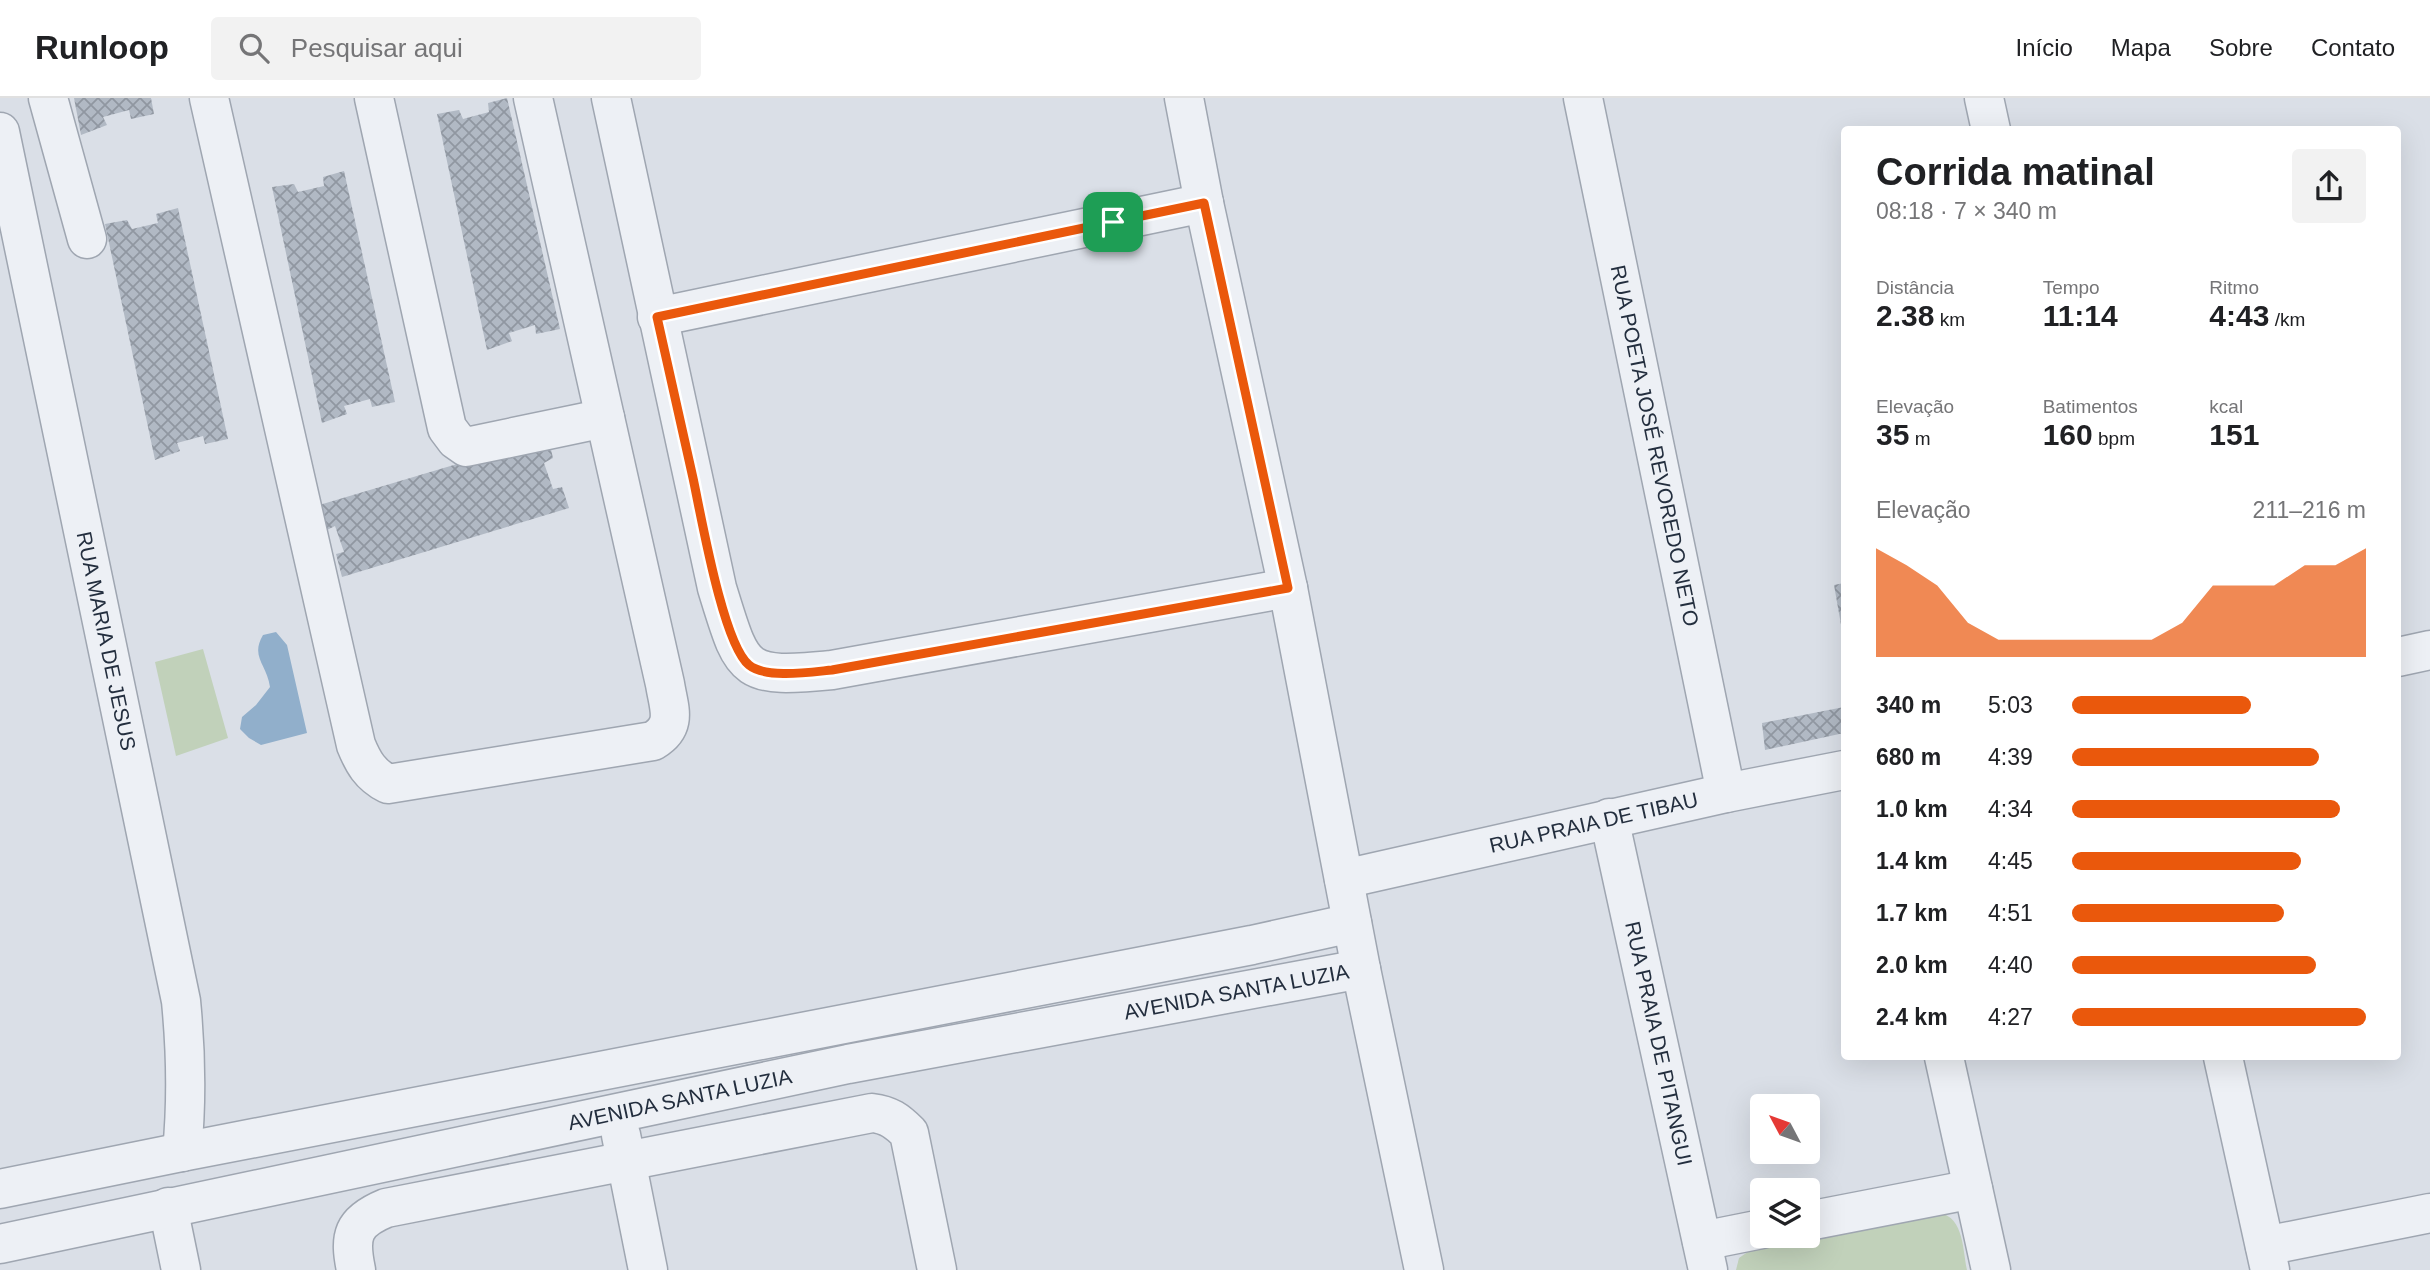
<!DOCTYPE html>
<html lang="pt">
<head>
<meta charset="utf-8">
<style>
  :root { --surface:#fff; --page:#f2f2f2; --text:#202124; --muted:#757577; --line:#e0e0e0; --accent:#ea580c }
  body { margin:0; font-family:Helvetica,sans-serif; background:var(--page); color:var(--text); height:100vh; display:flex; flex-direction:column; font-size:26px; white-space:nowrap }
  * { box-sizing:border-box; margin:0 }
  p { font-size:23px; color:var(--muted) }
  .icon { flex:none; width:38px; height:38px; fill:none; stroke:currentColor; stroke-width:2; stroke-linecap:round; stroke-linejoin:round }
  .map { position:relative; flex:1; overflow:hidden }
  .sheet { position:absolute; left:1841px; top:28px; width:560px; height:934px; display:flex; flex-direction:column; background:var(--surface); border-radius:7px; box-shadow:0 7px 28px #0002 }
  .sheet>* { flex:none }
  .needle { width:46px; rotate:311deg }
  .buttons { position:absolute; left:1750px; top:996px; display:grid; gap:14px }
  .buttons a { display:grid; place-items:center; width:70px; height:70px; border-radius:7px; background:var(--surface); box-shadow:0 7px 28px #0002; font-size:35px }
  .pin { position:absolute; display:grid; place-items:center; width:60px; height:60px; color:#fff; margin:-30px; border-radius:14px; box-shadow:0 4px 10px #0006 }
  .round { display:grid; place-items:center; flex:none; width:74px; height:74px; border-radius:7px; background:var(--page) }
  .head { display:flex; align-items:center; justify-content:space-between; height:119px; padding:0 35px }
  h1 { font-size:38px; font-weight:700; line-height:52px }
  .stats { display:grid; grid-template-columns:repeat(3,1fr); gap:10px; height:119px; padding:7px 35px }
  .stats div { display:grid; align-content:center }
  .stats b { font-size:30px; font-weight:700 }
  .stats small { font-size:19px; font-weight:400 }
  .stats p { font-size:19px }
  .chart { height:196px; padding:14px 35px }
  .chart p { display:flex; justify-content:space-between }
  .chart svg { width:100%; height:126px; margin-top:7px; fill:var(--accent); opacity:.7 }
  ul { padding:0 35px; list-style:none; font-size:23px }
  li { display:grid; grid-template-columns:112px 84px 1fr; align-items:center; height:52px }
  li i { height:18px; border-radius:9px; background:var(--accent) }
  header { display:flex; align-items:center; gap:42px; box-sizing:border-box; height:98px; padding:0 35px; background:var(--surface); border-bottom:2px solid var(--line) }
  header strong { font-size:33px }
  nav { display:flex; gap:38px; margin-inline-start:auto; font-size:24px }
  .search { width:490px; height:63px; background:var(--page); display:flex; align-items:center; gap:18px; box-sizing:border-box; padding:0 24px; border-radius:7px; color:var(--muted); font-size:26px }
  .map>svg:first-child { display:block }
  .park { fill:#c1d1ba }
  .water { fill:#91afcb }
  .building { fill:url(#building-cross-hatch) }
  .lines { fill:none; stroke-linecap:round; stroke-linejoin:round }
  .minor-casing { stroke:#9fa6b1; stroke-width:41 }
  .minor { stroke:#edf0f5; stroke-width:38 }
  .route-casing { stroke:#fff; stroke-width:14 }
  .route { stroke:#ea580c; stroke-width:9 }
  .labels { text-anchor:middle; stroke-width:6; stroke-linejoin:round; paint-order:stroke }
  .street-label { font-size:21px; fill:#232e3e; stroke:#e9eef4 }
</style>
</head>
<body>
<header>
<strong>Runloop</strong>
<div class="search"><svg class="icon" aria-label="search" viewBox="0 0 24 24"><circle cx="10" cy="10" r="6"/><path d="M15 15l6 6"/></svg>Pesquisar aqui</div>
<nav><a>Início</a><a>Mapa</a><a>Sobre</a><a>Contato</a></nav>
</header>
<div class="map">
<svg width="2430" height="1172" viewBox="0 0 2430 1172">
  <defs>
    <pattern id="building-cross-hatch" width="8" height="8" patternUnits="userSpaceOnUse" patternTransform="scale(1.75)"><rect width="8" height="8" fill="#b1b9c4"/><path d="M0 0l8 8M0 8l8-8" fill="none" stroke="#9097a1"/></pattern>
  </defs>
  <rect width="100%" height="100%" fill="#dadfe7"/>
  <!-- park -->
  <path class="park" d="M203,551L228,640L176,658L155,564Z
    M1933,1114C1964,1115 1962,1148 1967,1172H1736L1739,1160L1752,1151Z"/>
  <!-- water -->
  <path class="water" d="M276,534L287,547L307,635L261,647L249,640L240,631L242,619L256,607L270,589C267,566 250,559 263,537Z"/>
  <!-- building -->
  <path class="building" d="M74,0H151L154,16L131,21L129,12L103,19L107,27L81,37Z
    M507,0L560,231L536,236L535,227L509,235L512,243L487,252L437,16L459,12L463,21L489,14L488,5Z
    M344,73L395,304L372,309L370,301L344,308L347,316L322,325L272,89L294,86L298,94L324,88L323,79Z
    M178,110L228,341L205,346L203,338L177,345L180,353L155,362L105,126L127,122L132,131L158,125L156,116Z
    M548,339L553,360L544,365L553,391L562,389L569,410L342,479L336,456L344,454L335,428L327,432L316,408Z
    M1844,485V538H1843L1834,487Z
    M1844,609V635L1765,652L1762,625Z"/>
  <g class="lines">
    <defs>
      <g id="minor">
        <path d="M48,0L87,141"/>
        <path d="M209,0L356,647C363,664 370,677 388,686L653,643C678,628 669,611 665,586L533,0"/>
        <path d="M374,0L447,330L456,342L466,349L605,320"/>
        <path d="M611,0L717,490C743,574 741,581 832,572L1288,490"/>
        <path d="M1184,0L1204,105L1288,490L1361,871L1424,1172"/>
        <path id="s1" d="M1583,0L1726,695"/>
        <path d="M1984,0L1991,32"/>
        <path id="s2" d="M0,34L181,903C186,954 187,1003 182,1054"/>
        <path d="M657,219L1204,105"/>
        <path d="M2398,559L2430,552"/>
        <path id="s3" d="M1609,720L1708,1172"/>
        <path id="s4" d="M1344,781L1726,695L1844,672"/>
        <path d="M1944,959L1991,1172"/>
        <path d="M2223,959L2270,1172"/>
        <path d="M621,1037L648,1172"/>
        <path d="M0,1091L182,1054L1252,847L1352,825"/>
        <path d="M168,1109L181,1172"/>
        <path d="M1808,1123L1973,1091"/>
        <path d="M1702,1143L1762,1131"/>
        <path id="s5" d="M0,1146L848,966L1361,871"/>
        <path d="M2265,1148L2430,1115"/>
        <path d="M356,1172C349,1138 352,1124 386,1110L872,1015C889,1017 897,1023 909,1035L937,1172"/>
      </g>
    </defs>
    <!-- minor casing -->
    <use href="#minor" class="minor-casing"/>
    <!-- minor -->
    <use href="#minor" class="minor"/>
  </g>
  <g class="lines">
    <defs>
      <path id="route" d="M1204,105L1288,490L832,572C811,574 766,581 749,567C723,546 701,417 693,380C681,326 669,273 657,219Z"/>
    </defs>
    <!-- route casing -->
    <use href="#route" class="route-casing"/>
    <!-- route -->
    <use href="#route" class="route"/>
  </g>
  <g class="labels">
    <!-- street labels -->
    <g class="street-label">
      <text dy="7" stroke="none"><textPath href="#s1" startOffset="355">RUA POETA JOSÉ REVOREDO NETO</textPath></text>
      <text dy="7" stroke="none"><textPath href="#s2" startOffset="520">RUA MARIA DE JESUS</textPath></text>
      <text dy="7" stroke="none"><textPath href="#s4" startOffset="256">RUA PRAIA DE TIBAU</textPath></text>
      <text dy="7" stroke="none"><textPath href="#s5" startOffset="1262">AVENIDA SANTA LUZIA</textPath></text>
      <text dy="7" stroke="none"><textPath href="#s3" startOffset="231">RUA PRAIA DE PITANGUI</textPath></text>
      <text dy="7" stroke="none"><textPath href="#s5" startOffset="695">AVENIDA SANTA LUZIA</textPath></text>
    </g>
  </g>
</svg>
<div class="buttons">
<a><svg class="needle" viewBox="-14 -14 28 28"><path d="M0-13l5 13h-10z" fill="#e53935"/><path d="M0 13l5-13h-10z" fill="#757577"/></svg></a>
<a><svg class="icon" aria-label="layers" viewBox="0 0 24 24"><path d="M12 4l9 5-9 5-9-5zM3 14l9 5 9-5"/></svg></a>
</div>
<div class="pin" style="left:1113px;top:124px;background:#1e9e55"><svg class="icon" aria-label="arrive" viewBox="0 0 24 24"><path d="M6 21V4h12l-3 4 3 4H6"/></svg></div>
<section class="sheet">
<div class="head"><div><h1>Corrida matinal</h1><p>08:18 · 7 × 340 m</p></div><a class="round"><svg class="icon" aria-label="share" viewBox="0 0 24 24"><path d="M12 15V3M7 8l5-5 5 5M5 13v7h14v-7"/></svg></a></div>
<div class="stats">
<div><p>Distância</p><b>2.38<small> km</small></b></div>
<div><p>Tempo</p><b>11:14</b></div>
<div><p>Ritmo</p><b>4:43<small> /km</small></b></div>
</div>
<div class="stats">
<div><p>Elevação</p><b>35<small> m</small></b></div>
<div><p>Batimentos</p><b>160<small> bpm</small></b></div>
<div><p>kcal</p><b>151</b></div>
</div>
<div class="chart"><p><span>Elevação</span>211–216 m</p>
<svg viewBox="0 0 160 44" preserveAspectRatio="none"><path d="M0 44V6L10 12L20 19L30 32L40 38L50 38L60 38L70 38L80 38L90 38L100 32L110 19L120 19L130 19L140 12L150 12L160 6V44z"/></svg>
</div>
<ul>
<li><b>340 m</b>5:03<i style="width:61%"></i></li>
<li><b>680 m</b>4:39<i style="width:84%"></i></li>
<li><b>1.0 km</b>4:34<i style="width:91%"></i></li>
<li><b>1.4 km</b>4:45<i style="width:78%"></i></li>
<li><b>1.7 km</b>4:51<i style="width:72%"></i></li>
<li><b>2.0 km</b>4:40<i style="width:83%"></i></li>
<li><b>2.4 km</b>4:27<i style="width:100%"></i></li>
</ul>
</section>
</div>
</body>
</html>
